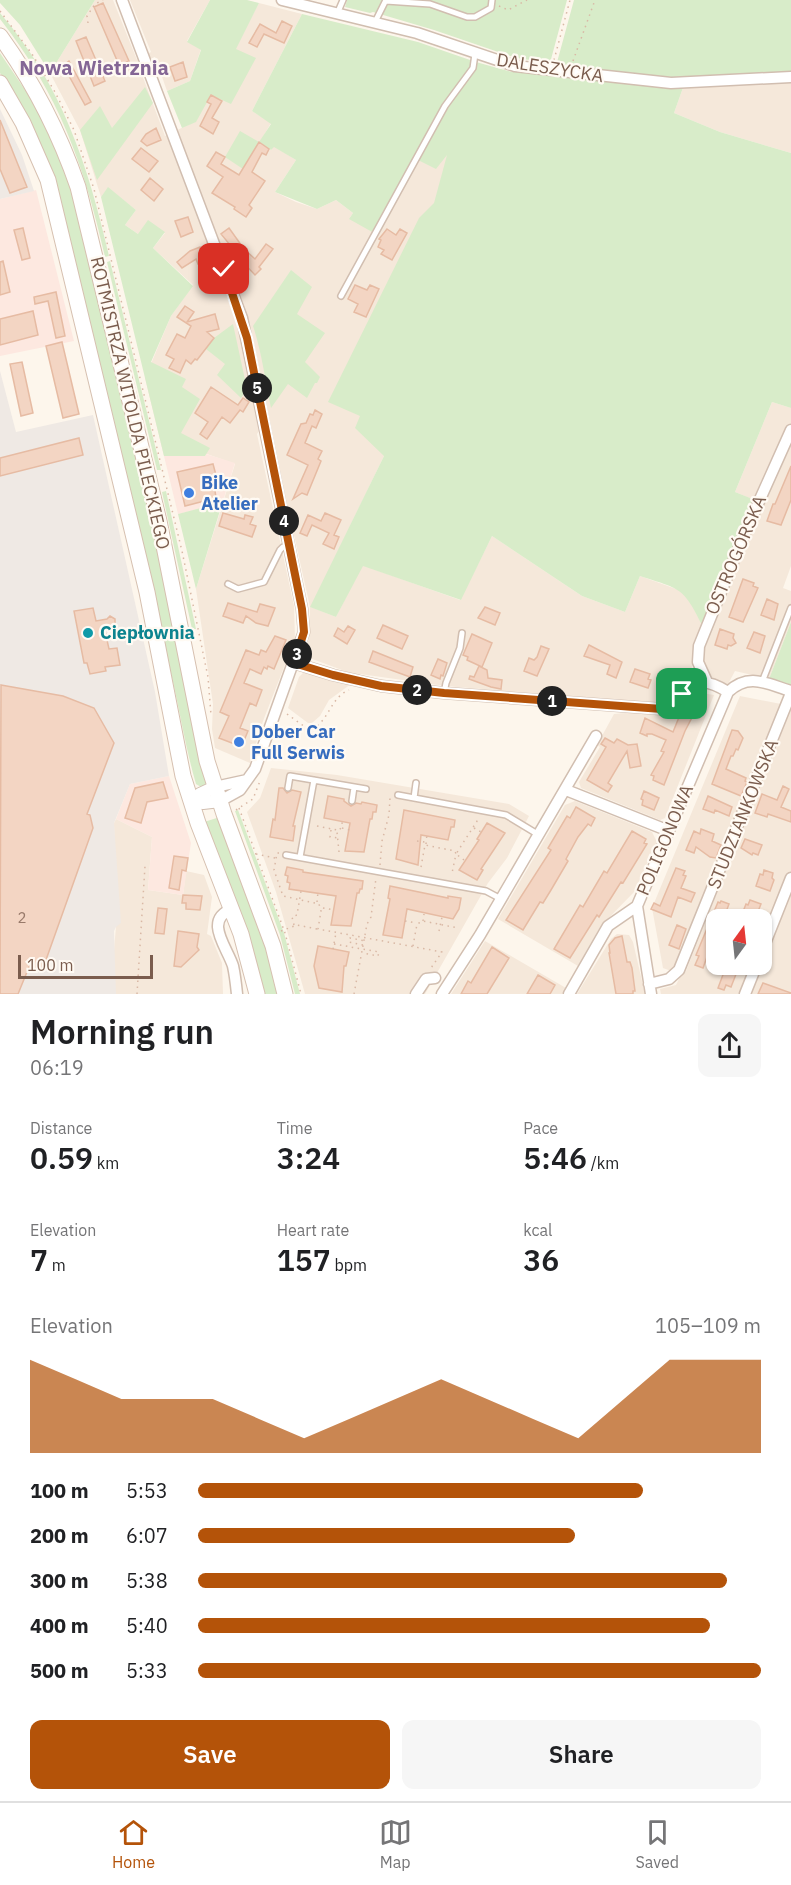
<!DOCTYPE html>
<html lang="en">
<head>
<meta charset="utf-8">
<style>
  :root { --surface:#fff; --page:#f6f6f6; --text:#202124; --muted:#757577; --line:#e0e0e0; --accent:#b45309 }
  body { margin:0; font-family:"IBM Plex Sans",sans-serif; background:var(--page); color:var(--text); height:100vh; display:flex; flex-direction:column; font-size:22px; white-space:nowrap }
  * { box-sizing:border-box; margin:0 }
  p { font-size:20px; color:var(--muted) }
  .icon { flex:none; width:33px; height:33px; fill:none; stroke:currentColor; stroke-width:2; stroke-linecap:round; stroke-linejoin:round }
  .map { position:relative; height:994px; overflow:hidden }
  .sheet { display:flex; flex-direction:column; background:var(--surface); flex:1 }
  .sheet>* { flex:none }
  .needle { width:39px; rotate:15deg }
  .fabs { position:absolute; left:706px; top:909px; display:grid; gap:12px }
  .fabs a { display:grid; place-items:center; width:66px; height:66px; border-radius:12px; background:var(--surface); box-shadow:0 2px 4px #0004; font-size:30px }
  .scale { position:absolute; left:18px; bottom:15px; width:135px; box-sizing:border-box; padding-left:6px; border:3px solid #7a5c4d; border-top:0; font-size:16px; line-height:21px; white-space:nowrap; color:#7a5c4d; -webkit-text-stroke:4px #fffaf3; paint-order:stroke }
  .pin { position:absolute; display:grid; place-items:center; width:51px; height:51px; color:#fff; margin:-26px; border-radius:12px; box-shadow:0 3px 9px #0006 }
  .km { position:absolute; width:30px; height:30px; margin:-15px; border-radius:50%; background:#222; color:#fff; font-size:16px; line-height:30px; text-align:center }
  .round { display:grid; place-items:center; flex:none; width:63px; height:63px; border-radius:12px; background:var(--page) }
  .summary { display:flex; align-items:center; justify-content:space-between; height:102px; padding:0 30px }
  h1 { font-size:33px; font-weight:600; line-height:45px }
  .figures { display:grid; grid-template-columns:repeat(3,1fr); gap:9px; height:102px; padding:6px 30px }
  .figures div { display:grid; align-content:center }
  .figures b { font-size:30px; font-weight:600 }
  .figures small { font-size:16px; font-weight:400 }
  .figures p { font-size:16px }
  .chart { height:168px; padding:12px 30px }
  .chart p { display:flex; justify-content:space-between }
  .chart svg { width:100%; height:108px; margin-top:6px; fill:var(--accent); opacity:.7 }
  .button { display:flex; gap:12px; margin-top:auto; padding:12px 30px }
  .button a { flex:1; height:69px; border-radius:12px; background:var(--accent); color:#fff; font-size:24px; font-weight:600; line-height:69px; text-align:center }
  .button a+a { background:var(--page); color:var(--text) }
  ul { padding:0 30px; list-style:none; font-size:20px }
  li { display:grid; grid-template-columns:96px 72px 1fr; align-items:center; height:45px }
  li i { height:15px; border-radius:8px; background:var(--accent) }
  .tabs { display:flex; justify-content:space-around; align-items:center; height:84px; border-top:2px solid var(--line); background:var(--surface); font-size:16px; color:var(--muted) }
  .tabs a { display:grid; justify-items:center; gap:3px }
  .tabs .on { color:var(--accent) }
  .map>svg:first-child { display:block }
  .residential { fill:#f5e8da; fill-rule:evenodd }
  .commercial { fill:#fde8e0 }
  .industrial { fill:#efe9e4 }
  .green { fill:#d8ecc9 }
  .building { fill:#f3d5c3; stroke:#e6bba3; stroke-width:1.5 }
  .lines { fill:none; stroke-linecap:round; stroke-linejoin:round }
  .service-casing { stroke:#d1beb0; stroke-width:8 }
  .minor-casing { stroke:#d1beb0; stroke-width:13 }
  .tertiary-casing { stroke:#d1beb0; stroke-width:14 }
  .secondary-casing { stroke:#d6c0b0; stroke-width:17 }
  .path { stroke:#d9b8a5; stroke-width:1.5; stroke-dasharray:1.5 4.5; stroke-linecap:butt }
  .service { stroke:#fff; stroke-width:5 }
  .minor { stroke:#fff; stroke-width:10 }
  .tertiary { stroke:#fff; stroke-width:12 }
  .secondary { stroke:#fff; stroke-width:15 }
  .route-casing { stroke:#fff; stroke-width:12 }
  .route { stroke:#b45309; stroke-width:8 }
  .shop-dot { fill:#3f7fe0; stroke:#fffaf3; stroke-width:2 }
  .culture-dot { fill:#0f9aa8; stroke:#fffaf3; stroke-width:2 }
  .labels { text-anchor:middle; stroke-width:4.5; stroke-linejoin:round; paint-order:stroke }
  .number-label { font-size:15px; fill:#987a6a }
  .street-label { font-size:18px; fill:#7a5c4d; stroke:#fffaf3 }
  .shop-label { font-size:18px; font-weight:bold; fill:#366cbe; stroke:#fffaf3; text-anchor:start }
  .culture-label { font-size:18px; font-weight:bold; fill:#0d838f; stroke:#fffaf3; text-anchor:start }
  .neighbourhood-label { font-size:20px; font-weight:bold; fill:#846695; stroke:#fffaf3 }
</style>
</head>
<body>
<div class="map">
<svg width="791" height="994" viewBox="0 0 791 994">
  <rect width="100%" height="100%" fill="#fdf6ec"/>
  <!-- residential -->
  <path class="residential" d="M95,0H113L137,60L151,52L130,0H210L187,41L201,49L190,81L167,91L155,57L138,64L165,136L196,121L259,3L302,14L252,111L271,123L260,142L271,150L274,146L296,160L275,192L296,202L317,209L336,200L353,213L349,219L415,158L448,152L384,456L311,607L336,617L362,565L460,600L492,536L582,596L625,612L640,576L679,590L690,600L702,625L694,641L692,666L688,682L671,698L669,704L445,686L360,674L358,676L307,657L306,650L310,633V607L268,418L257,434L294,606L295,639L263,721L250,763L215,748L212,729L213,704L196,589L235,464L207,454L164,456L145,378L171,316L193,285L153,248L165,233L138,234L125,225L136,210L108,188L101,197L80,130L50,73Z
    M791,81V153L720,132L674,113L685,82Z
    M772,402L791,408V566L783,588L791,591V622L769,679L735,671L727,686L711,679L702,665L703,641L759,502L735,492Z
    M308,672L351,684L329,700L320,716L312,723H308L288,708L299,677L303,673Z
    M689,691L714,695L665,818L660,820L581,788L579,782L600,747L597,745L614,714L625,713L626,710L669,715Z
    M740,696L781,704L705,895L674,968L671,971L663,968L652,908Z
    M791,706V994H661L660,989L676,985L680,977L686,971ZM717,920H762V964H717Z
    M271,768L337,775L509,804L529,816L507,858L488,883L425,994H305L276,892L247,812L260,798Z
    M575,801L652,832L657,842L634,892L600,927L578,966L498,919L565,805Z
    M116,819L152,837L148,890L183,895L186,871L204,875L212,897L207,934L211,936L222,963L223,994H110L116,927L114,823Z
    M617,934L629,935L633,942L645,994H577L611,939Z
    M485,941L566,988L562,994H451Z"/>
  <!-- commercial -->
  <path class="commercial" d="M36,190L74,341L0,356V199Z
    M206,454L235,463L222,504L178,514L164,456H205Z
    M169,776L191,843L183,895L148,890L152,837L116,819L130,784Z"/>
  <!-- industrial -->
  <path class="industrial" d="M0,109L22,155L34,191L0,199Z
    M0,371L16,432L93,415L155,692L169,776L130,784L114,823L121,923L116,927L114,931L116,994H0Z"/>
  <!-- green -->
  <path class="green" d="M0,0H95L50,73L20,25L0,3Z
    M210,0H247L259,3L236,49L256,58L231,104L211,95L196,122L182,128L167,91L190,81L201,50L187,42Z
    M347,0H567L550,63L516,58L434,30L373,12L370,13L345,7Z
    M574,0H791V74H748L672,77L556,66Z
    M0,13C62,85 88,165 109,256L105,257C84,165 59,94 0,19Z
    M302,14L418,42L473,61L471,67L444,105L374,233L349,219L353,213L336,200L317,209L275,192L296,160L274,147L271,150L259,142L243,169L225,157L240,131L259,142L271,124L252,111Z
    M0,53L38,109L71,185L161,556L207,781L205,785L201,787L196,784C182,736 177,688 162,640L64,220L14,95L0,73Z
    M476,62L512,72L514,70L685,82L674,113L720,132L791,153V408L772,402L735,492L755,500L702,625C683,586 679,589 640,576L625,612L582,596L492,536L461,600L363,566L336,617L310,607L384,456L355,428L360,416L328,402L419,218L434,203L447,155L436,169L418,160L446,107Z
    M145,87L153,103L97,180L80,130L100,106L112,128Z
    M108,187L136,210L125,225L138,234L148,220L165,232L153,248L193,286L171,316L151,362L186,379L182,387L200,399L181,433L210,448L205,456H164L101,197Z
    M110,261L161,470H157L107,262Z
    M291,270L312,287L297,314L325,333L305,362L320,377L317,383H315L307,398L288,384L271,408C265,380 262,353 253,326Z
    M233,324L247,389L241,398L217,375L225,364L206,349L214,338Z
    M166,491L196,629H192L162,492Z
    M216,504H222L196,589L178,514Z
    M791,622V685L769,679Z
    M238,810L284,933L300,994H295L280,935L235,811Z
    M220,817L265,938L280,994H263L204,822Z"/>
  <!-- building -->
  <path class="building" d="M103,3L129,61L119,65L94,7Z
    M282,21L292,26L284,43L264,34L257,47L249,43L260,24L276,33Z
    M86,37L105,81L94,86L76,41Z
    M69,61L91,102L85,105L63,65Z
    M183,62L187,77L175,81L170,67Z
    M211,95L222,101L212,118L219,122L213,134L200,126L211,104L207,102Z
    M0,120L27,187L10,193L0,169Z
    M156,128L161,140L147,146L141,141L146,134Z
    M259,142L269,149L266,155L262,153L252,172L265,181L249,205L252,208L246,217L234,209L235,207L212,193L223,177L207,166L216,152L225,157L221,164L239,175Z
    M141,148L158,161L149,172L132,159Z
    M150,178L163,189L154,201L141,190Z
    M188,217L193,232L181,237L175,221Z
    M23,228L30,258L22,260L14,230Z
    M229,228L244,249L255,259L266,244L273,249L259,267L261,269L255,275L238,257L239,256L221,234Z
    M387,229L396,235L400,229L407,233L392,260L381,254L384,250L378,247L381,240L379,239Z
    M200,247L205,261L198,264L196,259L182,268L177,262L190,251Z
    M3,261L10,292L0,295V262Z
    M355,285L367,290L370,285L379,289L366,317L354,312L358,304L348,299Z
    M56,292L65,336L56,338L48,301L35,304L34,297Z
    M185,306L194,312L187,322L215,314L219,329L207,332L214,338L197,360L195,359L191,364L186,360L180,373L169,368L174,359L166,355L177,334L185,338L191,326L177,317Z
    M33,311L38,335L0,345V319Z
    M62,342L79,414L63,418L46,346Z
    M22,362L33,413L21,416L10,364Z
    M211,387L238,405L243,398L249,402L243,412L240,410L230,423L222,417L207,439L200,434L208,422L195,413Z
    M315,410L322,414L316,428L312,426L305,443L322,451L318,459L321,461L307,495L302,493L293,499L308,465L287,455L301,424L306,423L310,414L313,415Z
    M79,438L83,455L0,476V458Z
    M213,464L216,475L213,476L216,498L185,506L177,472Z
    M791,466V500L781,525L767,521L773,504H775Z
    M223,513L244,519L245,515L253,517L250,524L256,526L252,537L219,526Z
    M325,513L341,520L334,535L339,537L334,549L323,544L329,533L312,525L307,536L300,533L308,515L321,521Z
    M743,579L754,583L753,586L758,588L743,622L729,617Z
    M767,599L778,604L774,620L761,615Z
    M228,603L257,612L260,604L275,608L268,626L256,623L246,616L243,623L223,616Z
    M485,607L500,613L495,625L478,618Z
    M93,608L96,621L107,619L110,616L115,619V626L104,627L109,649L117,648L120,665L105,667L106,671L90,674L87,663H84L74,611Z
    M383,625L408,636L402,649L377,638Z
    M348,626L355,630L347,644L334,636L338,628L344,632Z
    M720,629L734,634L733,638L736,643L731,646L728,645L727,649L715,645Z
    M754,632L765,636L760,653L747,648Z
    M472,634L492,643L482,667L467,660L468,657L463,655Z
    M275,636L286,640L274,669L268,666L267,669L264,667L261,674L250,669L244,683L262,690L256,706L250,703L240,728L248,731L243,743L237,745L219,738L229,716L220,712L246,650L259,655L261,650L266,652Z
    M589,645L622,662L616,678L607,674L610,665L584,656Z
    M541,646L549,649L537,676L524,671L529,658L534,660L537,657Z
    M373,651L413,667L410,677L369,662Z
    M438,659L447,663L443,676L441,675L440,679L431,675Z
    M479,666L487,670L488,678L502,680L501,689L491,687L469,679L470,676L474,677Z
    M635,669L650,674L648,679L651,680L648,688L630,682Z
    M1,685L63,696L94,708L114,743L87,814L90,815L93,828L42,971L29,967L18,994H0Z
    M691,698L700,702L685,731L664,785L653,780L654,776L651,775L664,752L661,751L666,740L652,734H647V736L640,733L645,718L673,732L684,705Z
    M732,730L738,731L743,738L738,750L736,749L733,756H731L726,769L746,778L745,781L747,782L741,796L712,784Z
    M605,738L614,743L617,739L628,745L637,744L641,766L630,768L627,751L608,783L612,786L608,792L587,780L606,747L601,744Z
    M163,782L168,798L147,802L141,823L125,818L135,788Z
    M783,786L789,789L781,807L791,811V822L768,814L767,817L755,813L762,794L777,800Z
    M279,788H283L287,793L292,790L301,792L293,826H295L293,841L270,837L273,819L275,820Z
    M644,791L659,798L654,810L642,805L643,800L641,799Z
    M328,796L344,799V801L351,806L356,803L361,804L362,802L377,805L376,812H373L372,819H370L364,852L345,851L350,823L324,818Z
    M708,796L732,807L729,816L715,810L714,813L703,809Z
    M576,807L595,818L591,826L588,824L578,837L566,859L568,861L551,890L543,903L540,902L523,930L506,920L551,850L548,848L567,816L570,818Z
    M404,810L455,820L454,827H451L448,840L421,835L418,865L396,859Z
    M487,823L505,833L481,869L483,870L477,880L459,870L479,840L477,839Z
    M701,829L714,834L712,841L721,845L716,858L710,857L696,847L694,853L686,850L694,831L700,834Z
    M632,831L646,839L644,843L647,844L623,883L621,882L599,917L597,915L570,958L554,949L580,905L583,907L604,871L607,873Z
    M745,839L762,845L758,855L753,853L752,855L741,848Z
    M174,856L188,858L186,871L182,870L179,890L169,888Z
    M287,867L303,870V872L363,881L362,889H360L359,893H357L351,926L331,925L336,896L289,889L290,883L287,882L288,876L285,875Z
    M676,868L685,871L683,875L686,876L681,888L695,893L691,902L678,897L671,917L651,909L654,903L660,906Z
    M764,870L773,873L772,878L774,880L770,891L756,886L760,874L763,875Z
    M390,886L448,898V896L461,898L459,909L453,919L407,909L402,938L383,935L390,899L388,898Z
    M183,895L202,896L200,910L186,909V903H182Z
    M750,900L761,904L755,919H747L742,914L746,904L748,905Z
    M721,901L729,904L723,920H717V929L703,968L695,965L699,956L696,955L718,902L720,903Z
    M158,908L167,909L164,934L155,933Z
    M677,925L686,929L679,949L669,945Z
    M178,931L199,934L197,947L199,950L181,967L174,966Z
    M622,936L627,962H630L632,968L635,991H633V994H616L609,953H610L609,945L615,938Z
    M318,946L349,952L346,966H344L342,992L319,988L314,966Z
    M492,947L509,958L487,994H461L468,981L471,983Z
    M727,964H740L731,987L726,985L724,990L718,988Z
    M538,975L555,985L550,994H527Z
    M763,983L791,993V994H758Z"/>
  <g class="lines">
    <defs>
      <path id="service" d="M386,1L430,4L467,17H475L491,8L492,0
        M337,14L343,0
        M375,22L386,0
        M341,296L445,106L473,68L475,54
        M228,584L238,589L264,582L280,550L283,547L289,545
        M762,682L791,608
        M444,693L446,683L460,648L462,633
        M288,788L290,776L366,789
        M398,795L506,815L539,835
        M414,798L416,783
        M352,801L354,787
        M286,855L486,891L501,899
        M300,857L314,780"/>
      <path id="minor" d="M122,0L242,318L302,609L304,632L255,769L240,790L220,801
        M282,0L417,33L515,66L671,83L791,77
        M294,663L333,675L381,686L444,693L662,709H668C693,691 692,670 728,692
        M707,682L698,662L699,646L744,535L791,430
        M215,787L247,780
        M566,790L669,831
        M232,909C203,920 227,947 233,966C235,975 236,984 237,994
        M762,951L791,878
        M649,984L669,979L679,970L791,693
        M416,994L426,979L435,978
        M442,994L480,935L596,736
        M569,994L608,926L637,906
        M651,994L637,906L728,692C749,672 767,684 791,691
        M745,994L757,964"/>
      <path id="tertiary" d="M191,801L203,803L220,801
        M191,801L200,794L215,787"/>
      <path id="secondary" d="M0,36C34,83 59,132 78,187L159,521L207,761L224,814L273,946L285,994
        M0,83L23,123L48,180L147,592L183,776L198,823L241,934L257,994"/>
    </defs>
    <!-- service casing -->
    <use href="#service" class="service-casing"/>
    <!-- minor casing -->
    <use href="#minor" class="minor-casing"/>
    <!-- tertiary casing -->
    <use href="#tertiary" class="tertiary-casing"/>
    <!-- secondary casing -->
    <use href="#secondary" class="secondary-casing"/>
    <!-- path -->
    <path class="path" d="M499,6L508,10L527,0
      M0,11L32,54L55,92L74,130L94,189L182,551L208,677L211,715
      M88,23L87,16L95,4L103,0
      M554,60L570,0
      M573,61L595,0
      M287,714L305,727L313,729C329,720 331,697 349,690
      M239,808L285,933L301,994
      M236,810L253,799L260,781
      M317,826L337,830
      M342,828L350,830
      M474,828L481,832
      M331,830L330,837L338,838
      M417,841L425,842
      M426,844L427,834
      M339,852L337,832L341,828L343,819
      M279,853H277L274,870L283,896L319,904L321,911L318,929L442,952L431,968
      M256,854L275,858
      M464,860L456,854L479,818
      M380,865L382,841L389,815L390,798
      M421,867L425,845L455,851L456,854L452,873
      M317,902L318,892
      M323,908L334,910
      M405,921L416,923
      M423,921L424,914
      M294,925L292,917L297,915L301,891
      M281,931L297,925L317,929
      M439,931L442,917
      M334,944L379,952L378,956L363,953
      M363,945L349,942L350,938L365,941
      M413,946L417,924L423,921L458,928
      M333,949L336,933
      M137,994L145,866
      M354,994L367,924L371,917L376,878"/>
    <!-- service -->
    <use href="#service" class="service"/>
    <!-- minor -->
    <use href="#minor" class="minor"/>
    <!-- tertiary -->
    <use href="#tertiary" class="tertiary"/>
    <!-- secondary -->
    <use href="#secondary" class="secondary"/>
  </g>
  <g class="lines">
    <defs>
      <path id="route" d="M224,269L247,338L302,609L304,632L294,663L333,675L381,686L444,693L662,709L672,706L682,694"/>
    </defs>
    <!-- route casing -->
    <use href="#route" class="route-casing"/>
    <!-- route -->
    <use href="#route" class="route"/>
  </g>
  <!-- markers -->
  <g class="shop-dot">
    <circle cx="189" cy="493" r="6"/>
    <circle cx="239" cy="742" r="6"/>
  </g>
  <circle class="culture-dot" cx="88" cy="633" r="6"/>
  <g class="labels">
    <!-- number labels -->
    <g class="number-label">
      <text x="22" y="923">2</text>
    </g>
    <!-- street labels -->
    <g class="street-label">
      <text transform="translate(550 68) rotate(9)" y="6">DALESZYCKA</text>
      <text transform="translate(130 403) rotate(77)" y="6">ROTMISTRZA WITOLDA PILECKIEGO</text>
      <text transform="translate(736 555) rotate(-67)" y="6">OSTROGÓRSKA</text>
      <text transform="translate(743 814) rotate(-68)" y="6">STUDZIANKOWSKA</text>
      <text transform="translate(665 840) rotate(-67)" y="6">POLIGONOWA</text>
    </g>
    <!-- shop labels -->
    <g class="shop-label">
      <text x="201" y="489">Bike<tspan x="201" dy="21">Atelier</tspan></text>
      <text x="251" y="738">Dober Car<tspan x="251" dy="21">Full Serwis</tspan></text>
    </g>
    <!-- culture labels -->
    <g class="culture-label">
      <text x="100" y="639">Ciepłownia</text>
    </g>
    <!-- neighbourhood labels -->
    <g class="neighbourhood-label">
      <text x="94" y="75">Nowa Wietrznia</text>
    </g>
  </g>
</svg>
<div class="fabs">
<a><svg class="needle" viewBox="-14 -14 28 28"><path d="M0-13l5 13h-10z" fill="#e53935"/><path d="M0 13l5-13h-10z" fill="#757577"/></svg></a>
</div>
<div class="scale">100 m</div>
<div class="pin" style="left:682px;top:694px;background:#1e9e55"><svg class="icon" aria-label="arrive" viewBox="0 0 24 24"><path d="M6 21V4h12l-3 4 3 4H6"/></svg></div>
<div class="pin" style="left:224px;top:269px;background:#d93025"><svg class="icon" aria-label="check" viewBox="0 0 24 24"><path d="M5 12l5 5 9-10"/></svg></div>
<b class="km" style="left:552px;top:701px">1</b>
<b class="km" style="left:417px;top:690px">2</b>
<b class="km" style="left:297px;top:654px">3</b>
<b class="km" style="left:284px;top:521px">4</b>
<b class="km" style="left:257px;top:388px">5</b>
</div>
<section class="sheet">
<div class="summary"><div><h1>Morning run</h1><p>06:19</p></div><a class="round"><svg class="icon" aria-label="share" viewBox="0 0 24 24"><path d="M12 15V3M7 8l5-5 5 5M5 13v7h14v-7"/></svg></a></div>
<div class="figures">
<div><p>Distance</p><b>0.59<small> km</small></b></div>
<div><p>Time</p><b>3:24</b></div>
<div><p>Pace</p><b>5:46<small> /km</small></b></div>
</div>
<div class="figures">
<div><p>Elevation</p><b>7<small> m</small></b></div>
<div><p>Heart rate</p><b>157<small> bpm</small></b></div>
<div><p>kcal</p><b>36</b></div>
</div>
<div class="chart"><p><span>Elevation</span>105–109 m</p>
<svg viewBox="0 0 160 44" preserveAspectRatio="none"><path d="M0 44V6L10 14L20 22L30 22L40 22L50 30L60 38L70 30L80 22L90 14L100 22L110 30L120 38L130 22L140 6L150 6L160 6V44z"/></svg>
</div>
<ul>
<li><b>100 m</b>5:53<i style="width:79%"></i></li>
<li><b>200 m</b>6:07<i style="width:67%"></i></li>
<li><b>300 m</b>5:38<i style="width:94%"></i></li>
<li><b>400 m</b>5:40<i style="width:91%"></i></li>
<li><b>500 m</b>5:33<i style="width:100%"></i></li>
</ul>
<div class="button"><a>Save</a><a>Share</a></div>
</section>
<nav class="tabs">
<a class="on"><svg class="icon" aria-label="home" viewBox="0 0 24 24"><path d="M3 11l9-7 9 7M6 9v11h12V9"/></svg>Home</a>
<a><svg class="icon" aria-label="map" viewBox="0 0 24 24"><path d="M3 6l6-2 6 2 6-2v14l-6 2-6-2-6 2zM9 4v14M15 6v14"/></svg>Map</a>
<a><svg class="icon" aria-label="saved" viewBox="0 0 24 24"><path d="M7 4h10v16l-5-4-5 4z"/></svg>Saved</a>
</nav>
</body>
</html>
